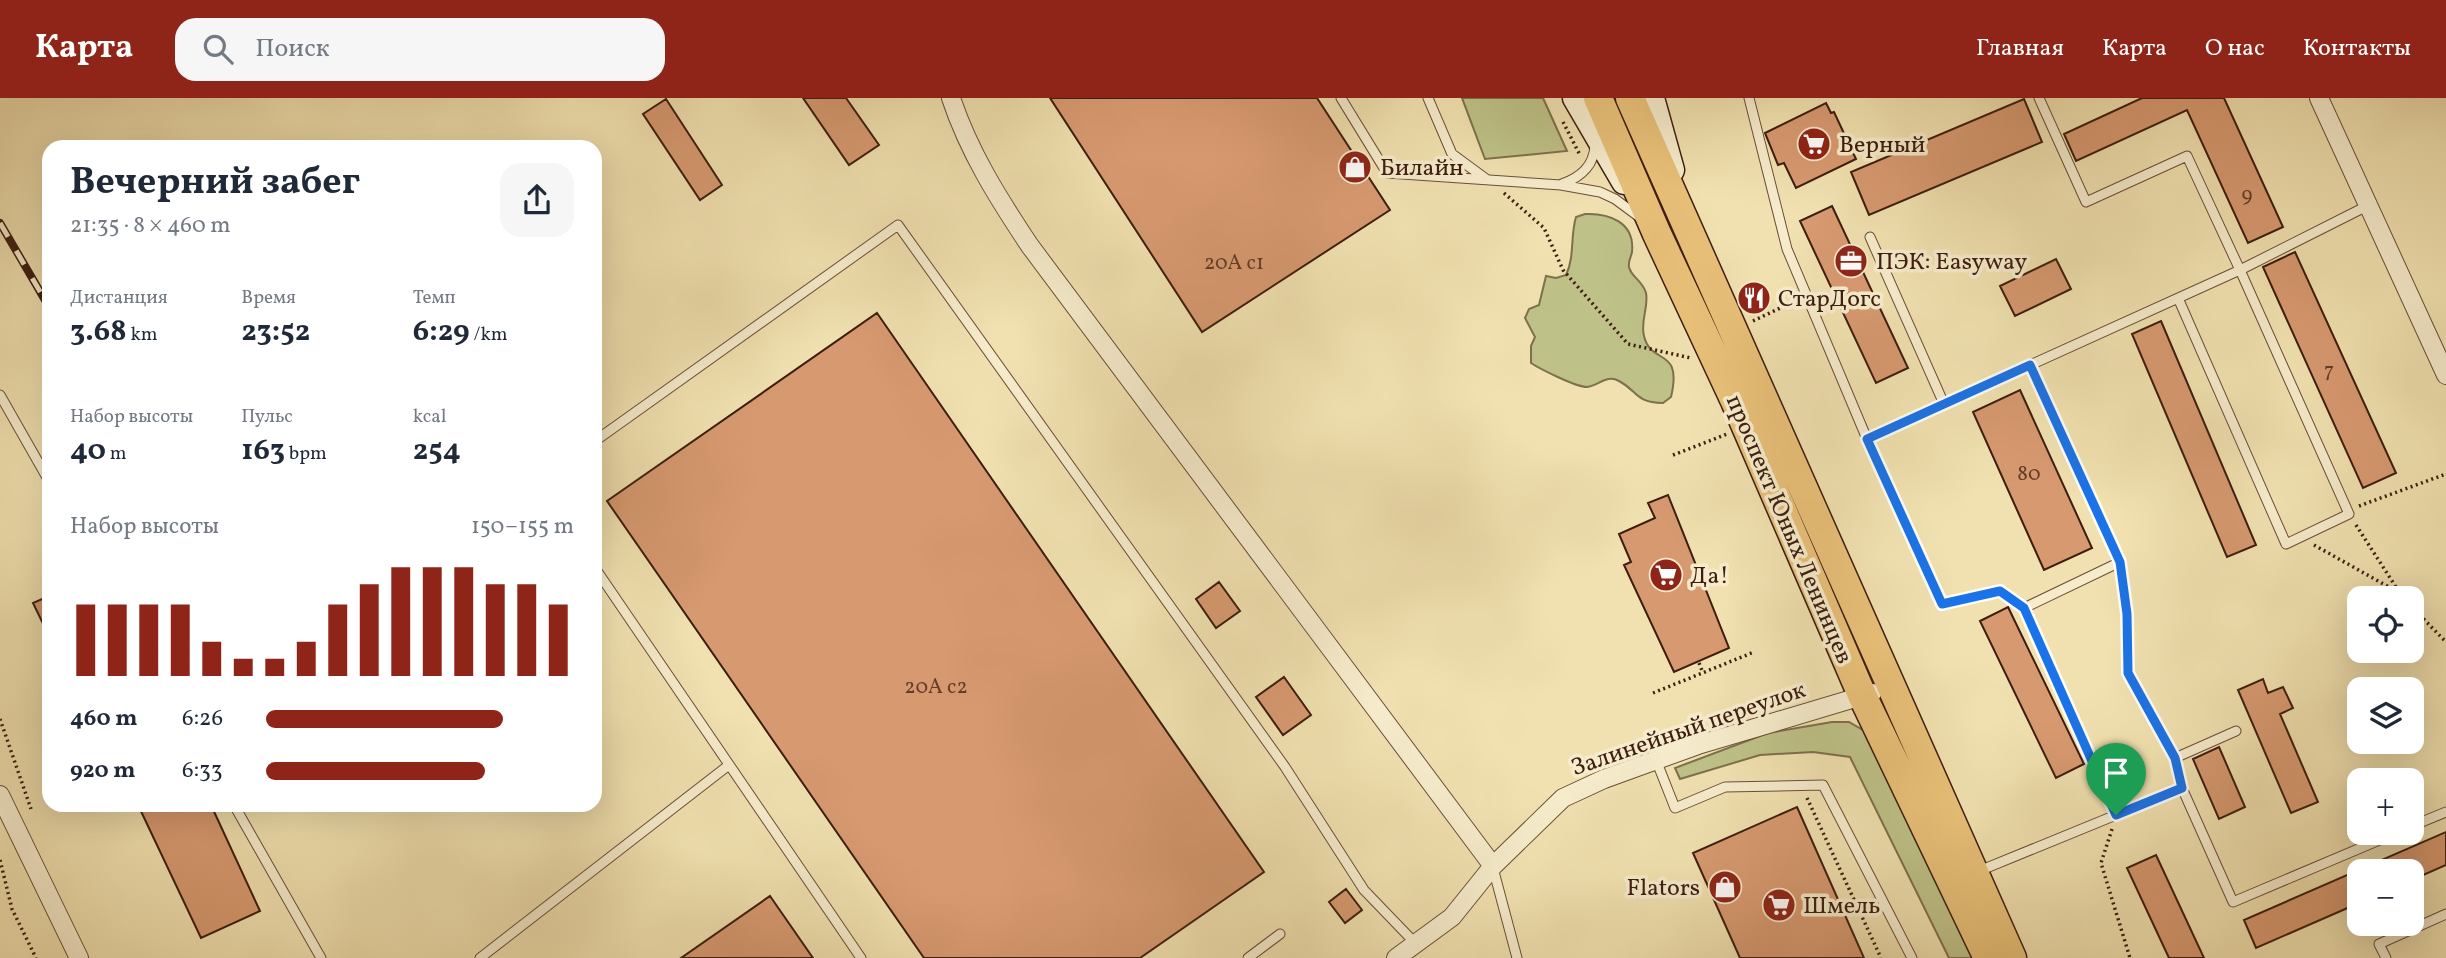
<!DOCTYPE html>
<html lang="ru">
<head>
<meta charset="utf-8">
<style>
  :root { --surface:#fff; --page:#f6f6f7; --text:#1f2937; --muted:#747a83; --accent:#8f2418 }
  body { margin:0; font-family:Vollkorn,serif; background:var(--page); color:var(--text); height:100vh; display:flex; flex-direction:column; font-size:26px; white-space:nowrap }
  * { box-sizing:border-box; margin:0 }
  p { font-size:23px; color:var(--muted) }
  .icon { flex:none; width:38px; height:38px; fill:none; stroke:currentColor; stroke-width:2; stroke-linecap:round; stroke-linejoin:round }
  .map { position:relative; flex:1; overflow:hidden }
  .details { position:absolute; left:42px; top:42px; width:560px; height:672px; display:flex; flex-direction:column; background:var(--surface); border-radius:21px; box-shadow:0 7px 28px #0002 }
  .details>* { flex:none }
  .buttons { position:absolute; left:2347px; top:488px; display:grid; gap:14px }
  .buttons a { display:grid; place-items:center; width:77px; height:77px; border-radius:14px; background:var(--surface); box-shadow:0 7px 28px #0002; font-size:35px }
  .pin { position:absolute; display:grid; place-items:center; width:60px; height:60px; color:#fff; margin:-72px -30px; border-radius:50% 50% 50% 0; rotate:-45deg; box-shadow:0 0 7px #0007 }
  .pin .icon { rotate:45deg }
  .round { display:grid; place-items:center; flex:none; width:74px; height:74px; border-radius:21px; background:var(--page) }
  .headline { display:flex; align-items:center; justify-content:space-between; height:119px; padding:0 28px }
  h1 { font-size:38px; font-weight:700; line-height:52px }
  .metrics { display:grid; grid-template-columns:repeat(3,1fr); gap:10px; height:119px; padding:7px 28px }
  .metrics div { display:grid; align-content:center }
  .metrics b { font-size:30px; font-weight:700 }
  .metrics small { font-size:19px; font-weight:400 }
  .metrics p { font-size:19px }
  .chart { height:196px; padding:14px 28px }
  .chart p { display:flex; justify-content:space-between }
  .chart svg { width:100%; height:126px; margin-top:7px; stroke:var(--accent); stroke-width:6 }
  ul { padding:0 28px; list-style:none; font-size:23px }
  li { display:grid; grid-template-columns:112px 84px 1fr; align-items:center; height:52px }
  li i { height:18px; border-radius:9px; background:var(--accent) }
  header { display:flex; align-items:center; gap:42px; box-sizing:border-box; height:98px; padding:0 35px; background:var(--accent); color:#fff }
  header strong { font-size:33px }
  nav { display:flex; gap:38px; margin-inline-start:auto; font-size:24px }
  .search { width:490px; height:63px; background:var(--page); display:flex; align-items:center; gap:18px; box-sizing:border-box; padding:0 24px; border-radius:21px; color:var(--muted); font-size:26px }
  .map>svg:first-child { display:block }
  .green { fill:#bec288; stroke:#7d704c; stroke-width:2 }
  .building { fill:#d79970; stroke:#3c1d10; stroke-width:2 }
  .lines { fill:none; stroke-linecap:round; stroke-linejoin:round }
  .lane-casing { stroke:#694e38; stroke-width:11 }
  .street-casing { stroke:#694e38; stroke-width:20 }
  .secondary-casing { stroke:#3c1d10; stroke-width:27 }
  .primary-casing { stroke:#3c1d10; stroke-width:31 }
  .path { stroke:#3c1d10; stroke-width:3.5; stroke-dasharray:2 3.5; stroke-linecap:butt }
  .lane { stroke:#f6eccc; stroke-width:9 }
  .street { stroke:#f6eccc; stroke-width:18 }
  .secondary { stroke:#f6eccc; stroke-width:24 }
  .primary { stroke:#e8c078; stroke-width:28 }
  .rail-casing { stroke:#3c1d10; stroke-width:8 }
  .rail { stroke:#f6eccc; stroke-width:5; stroke-dasharray:16; stroke-linecap:butt }
  .route-casing { stroke:#fff; stroke-width:14 }
  .route { stroke:#1a73e8; stroke-width:9 }
  .labels { text-anchor:middle; stroke-width:7; stroke-linejoin:round; paint-order:stroke }
  .number-label { font-size:21px; fill:#633c28 }
  .poi-label { font-size:24px; fill:#3c1d10; stroke:#f6eccc; text-anchor:start }
  .street-label { font-size:24px; fill:#3c1d10; stroke:#f6eccc }
</style>
</head>
<body>
<header>
<strong>Карта</strong>
<div class="search"><svg class="icon" aria-label="search" viewBox="0 0 24 24"><circle cx="10" cy="10" r="6"/><path d="M15 15l6 6"/></svg>Поиск</div>
<nav><a>Главная</a><a>Карта</a><a>О нас</a><a>Контакты</a></nav>
</header>
<div class="map">
<svg width="2446" height="860" viewBox="0 0 2446 860">
  <rect width="100%" height="100%" fill="#f1e1b0"/>
  <filter id="stains"><feTurbulence type="fractalNoise" baseFrequency=".00286" numOctaves="4"/><feColorMatrix values="0 0 0 0 .2 0 0 0 0 .09 0 0 0 0 .02 0 0 0 .5 -.17"/></filter>
  <radialGradient id="worn" r=".72"><stop offset=".6" stop-color="#630" stop-opacity="0"/><stop offset="1" stop-color="#630" stop-opacity=".3"/></radialGradient>
  <!-- green -->
  <path class="green" d="M1462,0H1543L1567,53L1485,61Z
    M1585,116C1609,115 1635,124 1632,154C1631,160 1628,162 1629,169C1631,179 1643,183 1646,195C1649,209 1640,223 1644,238C1651,268 1683,248 1671,299L1663,305C1634,304 1638,293 1619,283C1606,276 1599,288 1587,289C1576,289 1540,271 1531,265V248L1535,239L1525,220L1529,211L1539,207L1546,178L1556,180L1566,177C1575,158 1570,139 1576,119Z
    M1832,624H1849L1875,639L1974,860H1949L1850,659L1813,654L1760,657L1680,681L1675,670L1768,635Z"/>
  <!-- building -->
  <path class="building" d="M803,0H846L879,47L849,67Z
    M1050,0H1317L1390,112L1202,234Z
    M2142,0H2224L2283,129L2248,145L2187,12L2076,63L2064,36Z
    M666,1L722,87L700,102L643,16Z
    M2024,1L2042,44L1869,117L1851,74Z
    M1826,5L1831,15L1834,14L1856,61L1796,90L1784,65L1778,67L1765,35Z
    M1832,108L1908,270L1876,285L1800,123Z
    M2295,154L2396,375L2363,390L2263,169Z
    M2056,161L2071,191L2015,218L2000,188Z
    M877,215L1264,774L1140,860H924L607,403Z
    M2161,223L2256,447L2227,459L2132,236Z
    M2020,292L2092,450L2044,472L1973,314Z
    M1668,397L1729,550L1674,574L1624,467L1631,464L1619,436L1655,420L1648,405Z
    M1219,484L1240,513L1216,530L1196,501Z
    M49,498V538L33,505Z
    M2008,509L2084,666L2056,680L1980,523Z
    M1284,579L1311,617L1283,637L1256,599Z
    M2263,581L2268,595L2283,589L2293,610L2280,616L2318,704L2291,715L2238,592Z
    M2219,649L2245,709L2219,721L2193,661Z
    M138,707H211L260,813L201,840Z
    M1797,709L1864,860H1740L1693,755Z
    M2446,734V767L2412,782V774H2359V805L2256,850L2244,822Z
    M2156,757L2204,860H2169L2127,770Z
    M1346,791L1362,812L1345,825L1329,804Z
    M770,798L813,860H681Z"/>
  <g class="lines">
    <defs>
      <path id="lane" d="M1341,0L1387,75L1561,87L1600,94L1615,101L1638,118
        M1428,0L1452,56L1486,81
        M1749,0L1787,151L1867,341L2240,172L2349,416L2286,446L2178,200
        M2039,0L2086,104L2187,58L2240,172L2369,107
        M1562,86C1581,79 1594,68 1595,47
        M1870,139L1944,306
        M2030,267L2120,464L2024,510L2094,667
        M0,297L49,383
        M595,343L898,127L1285,669L1364,792L1416,846
        M595,470L861,860
        M1656,662L1675,710L1725,689L1823,687L1912,860
        M2182,690L2175,660L2236,633
        M234,707L321,860
        M2412,728L2446,714
        M1493,770L1517,860
        M1979,773L2182,690L2233,804L2396,735
        M480,860L729,667
        M1248,860L1280,836
        M2386,860L2379,846L2446,816"/>
      <path id="street" d="M951,0C969,54 998,100 1030,148L1493,768
        M2319,0L2446,277
        M0,697L79,860
        M1396,860L1452,819L1493,768L1563,700L1604,681L1698,647L1872,595"/>
      <path id="secondary" d="M1575,0L1624,84
        M1652,0L1672,72"/>
      <path id="primary" d="M1598,0L1657,136L1735,303L1862,597L1988,860
        M1630,0L2012,860"/>
    </defs>
    <!-- lane casing -->
    <use href="#lane" class="lane-casing"/>
    <!-- street casing -->
    <use href="#street" class="street-casing"/>
    <!-- secondary casing -->
    <use href="#secondary" class="secondary-casing"/>
    <!-- primary casing -->
    <use href="#primary" class="primary-casing"/>
    <!-- path -->
    <path class="path" d="M1563,24L1580,57
      M1504,95L1544,130L1563,172L1628,246L1691,260
      M1753,223L1795,203
      M1872,352L1942,506L2000,493L2016,504
      M1673,357L1727,336
      M2359,408L2446,376
      M2356,427L2403,500
      M2314,447L2396,493
      M2122,475L2128,516V575L2168,650
      M2412,509L2446,544
      M1699,565L1703,575
      M1653,595L1754,554
      M0,621L31,711
      M2098,676L2111,705
      M1807,700L1881,860
      M2112,731L2101,765L2130,860
      M0,762L12,811L36,860"/>
    <!-- lane -->
    <use href="#lane" class="lane"/>
    <!-- street -->
    <use href="#street" class="street"/>
    <!-- secondary -->
    <use href="#secondary" class="secondary"/>
    <!-- primary -->
    <use href="#primary" class="primary"/>
    <defs>
      <path id="rail" d="M0,125L49,209"/>
    </defs>
    <!-- rail casing -->
    <use href="#rail" class="rail-casing"/>
    <!-- rail -->
    <use href="#rail" class="rail"/>
  </g>
  <g class="lines">
    <defs>
      <path id="route" d="M2030,267L2120,464L2127,516L2128,575L2175,660L2182,690L2116,717L2024,510L2000,493L1942,506L1867,341Z"/>
    </defs>
    <!-- route casing -->
    <use href="#route" class="route-casing"/>
    <!-- route -->
    <use href="#route" class="route"/>
  </g>
  <!-- icons -->
  <defs>
    <symbol id="supermarket-disc" viewBox="-11 -11 22 22"><circle r="9.5" fill="#8f2418" stroke="#f6eccc"/><path d="M-6-5.5h2.5l.6 2H6L4.5 2H-2.5L-4.4-4H-6ZM-1.5 3.2a1.3 1.3 0 1 0 .1 0ZM3 3.2a1.3 1.3 0 1 0 .1 0Z" fill="#fff"/></symbol>
    <symbol id="shop-disc" viewBox="-11 -11 22 22"><circle r="9.5" fill="#8f2418" stroke="#f6eccc"/><path d="M-5-2.5h2.3a2.7 3.5 0 0 1 5.4 0H5L5.5 6h-11ZM-1.5-2.5h3a1.5 2.3 0 0 0-3 0Z" fill="#fff"/></symbol>
    <symbol id="office-disc" viewBox="-11 -11 22 22"><circle r="9.5" fill="#8f2418" stroke="#f6eccc"/><path d="M-6-3h4V-5.5h4V-3h4V5H-6ZM-1-4.5V-3h2v-1.5ZM-6 0V1H6V0Z" fill="#fff"/></symbol>
    <symbol id="restaurant-disc" viewBox="-11 -11 22 22"><circle r="9.5" fill="#8f2418" stroke="#f6eccc"/><path d="M-5-6h1v4h1v-4h1v4h1v-4h1v5L-1.5 .5V6h-2V.5L-5-1ZM5-6V6H3V1.5H1.5Q1.5-4 5-6Z" fill="#fff"/></symbol>
  </defs>
  <g fill-rule="evenodd">
    <use href="#supermarket-disc" x="1795" y="27" width="38" height="38"/>
    <use href="#shop-disc" x="1336" y="50" width="38" height="38"/>
    <use href="#office-disc" x="1832" y="144" width="38" height="38"/>
    <use href="#restaurant-disc" x="1735" y="181" width="38" height="38"/>
    <use href="#supermarket-disc" x="1647" y="458" width="38" height="38"/>
    <use href="#shop-disc" x="1706" y="770" width="38" height="38"/>
    <use href="#supermarket-disc" x="1760" y="788" width="38" height="38"/>
  </g>
  <g class="labels">
    <!-- number labels -->
    <g class="number-label">
      <text x="2247" y="103">9</text>
      <text x="1234" y="171">20А с1</text>
      <text x="2329" y="279">7</text>
      <text x="2029" y="382">80</text>
      <text x="936" y="595">20А с2</text>
    </g>
    <!-- poi labels -->
    <g class="poi-label">
      <text x="1839" y="54">Верный</text>
      <text x="1380" y="77">Билайн</text>
      <text x="1876" y="171">ПЭК: Easyway</text>
      <text x="1778" y="208">СтарДогс</text>
      <text x="1690" y="485">Да!</text>
      <text x="1700" y="797" text-anchor="end">Flators</text>
      <text x="1803" y="815">Шмель</text>
    </g>
    <!-- street labels -->
    <g class="street-label">
      <text transform="translate(1790 431) rotate(67)" y="8">проспект Юных Ленинцев</text>
      <text transform="translate(1688 630) rotate(-19)" y="8">Залинейный переулок</text>
    </g>
  </g>
  <rect width="100%" height="100%" filter="url(#stains)"/>
  <rect width="100%" height="100%" fill="url(#worn)"/>
</svg>
<div class="buttons">
<a><svg class="icon" aria-label="locate" viewBox="0 0 24 24"><circle cx="12" cy="12" r="6"/><path d="M12 2v4M12 18v4M2 12h4M18 12h4"/></svg></a>
<a><svg class="icon" aria-label="layers" viewBox="0 0 24 24"><path d="M12 4l9 5-9 5-9-5zM3 14l9 5 9-5"/></svg></a>
<a>+</a>
<a>−</a>
</div>
<div class="pin" style="left:2116px;top:717px;background:#1e9e55"><svg class="icon" aria-label="arrive" viewBox="0 0 24 24"><path d="M6 21V4h12l-3 4 3 4H6"/></svg></div>
<section class="details">
<div class="headline"><div><h1>Вечерний забег</h1><p>21:35 · 8 × 460 m</p></div><a class="round"><svg class="icon" aria-label="share" viewBox="0 0 24 24"><path d="M12 15V3M7 8l5-5 5 5M5 13v7h14v-7"/></svg></a></div>
<div class="metrics">
<div><p>Дистанция</p><b>3.68<small> km</small></b></div>
<div><p>Время</p><b>23:52</b></div>
<div><p>Темп</p><b>6:29<small> /km</small></b></div>
</div>
<div class="metrics">
<div><p>Набор высоты</p><b>40<small> m</small></b></div>
<div><p>Пульс</p><b>163<small> bpm</small></b></div>
<div><p>kcal</p><b>254</b></div>
</div>
<div class="chart"><p><span>Набор высоты</span>150–155 m</p>
<svg viewBox="0 0 160 44" preserveAspectRatio="none"><path d="M5 44V19M15 44V19M25 44V19M35 44V19M45 44V32M55 44V38M65 44V38M75 44V32M85 44V19M95 44V12M105 44V6M115 44V6M125 44V6M135 44V12M145 44V12M155 44V19"/></svg>
</div>
<ul>
<li><b>460 m</b>6:26<i style="width:77%"></i></li>
<li><b>920 m</b>6:33<i style="width:71%"></i></li>
</ul>
</section>
</div>
</body>
</html>
